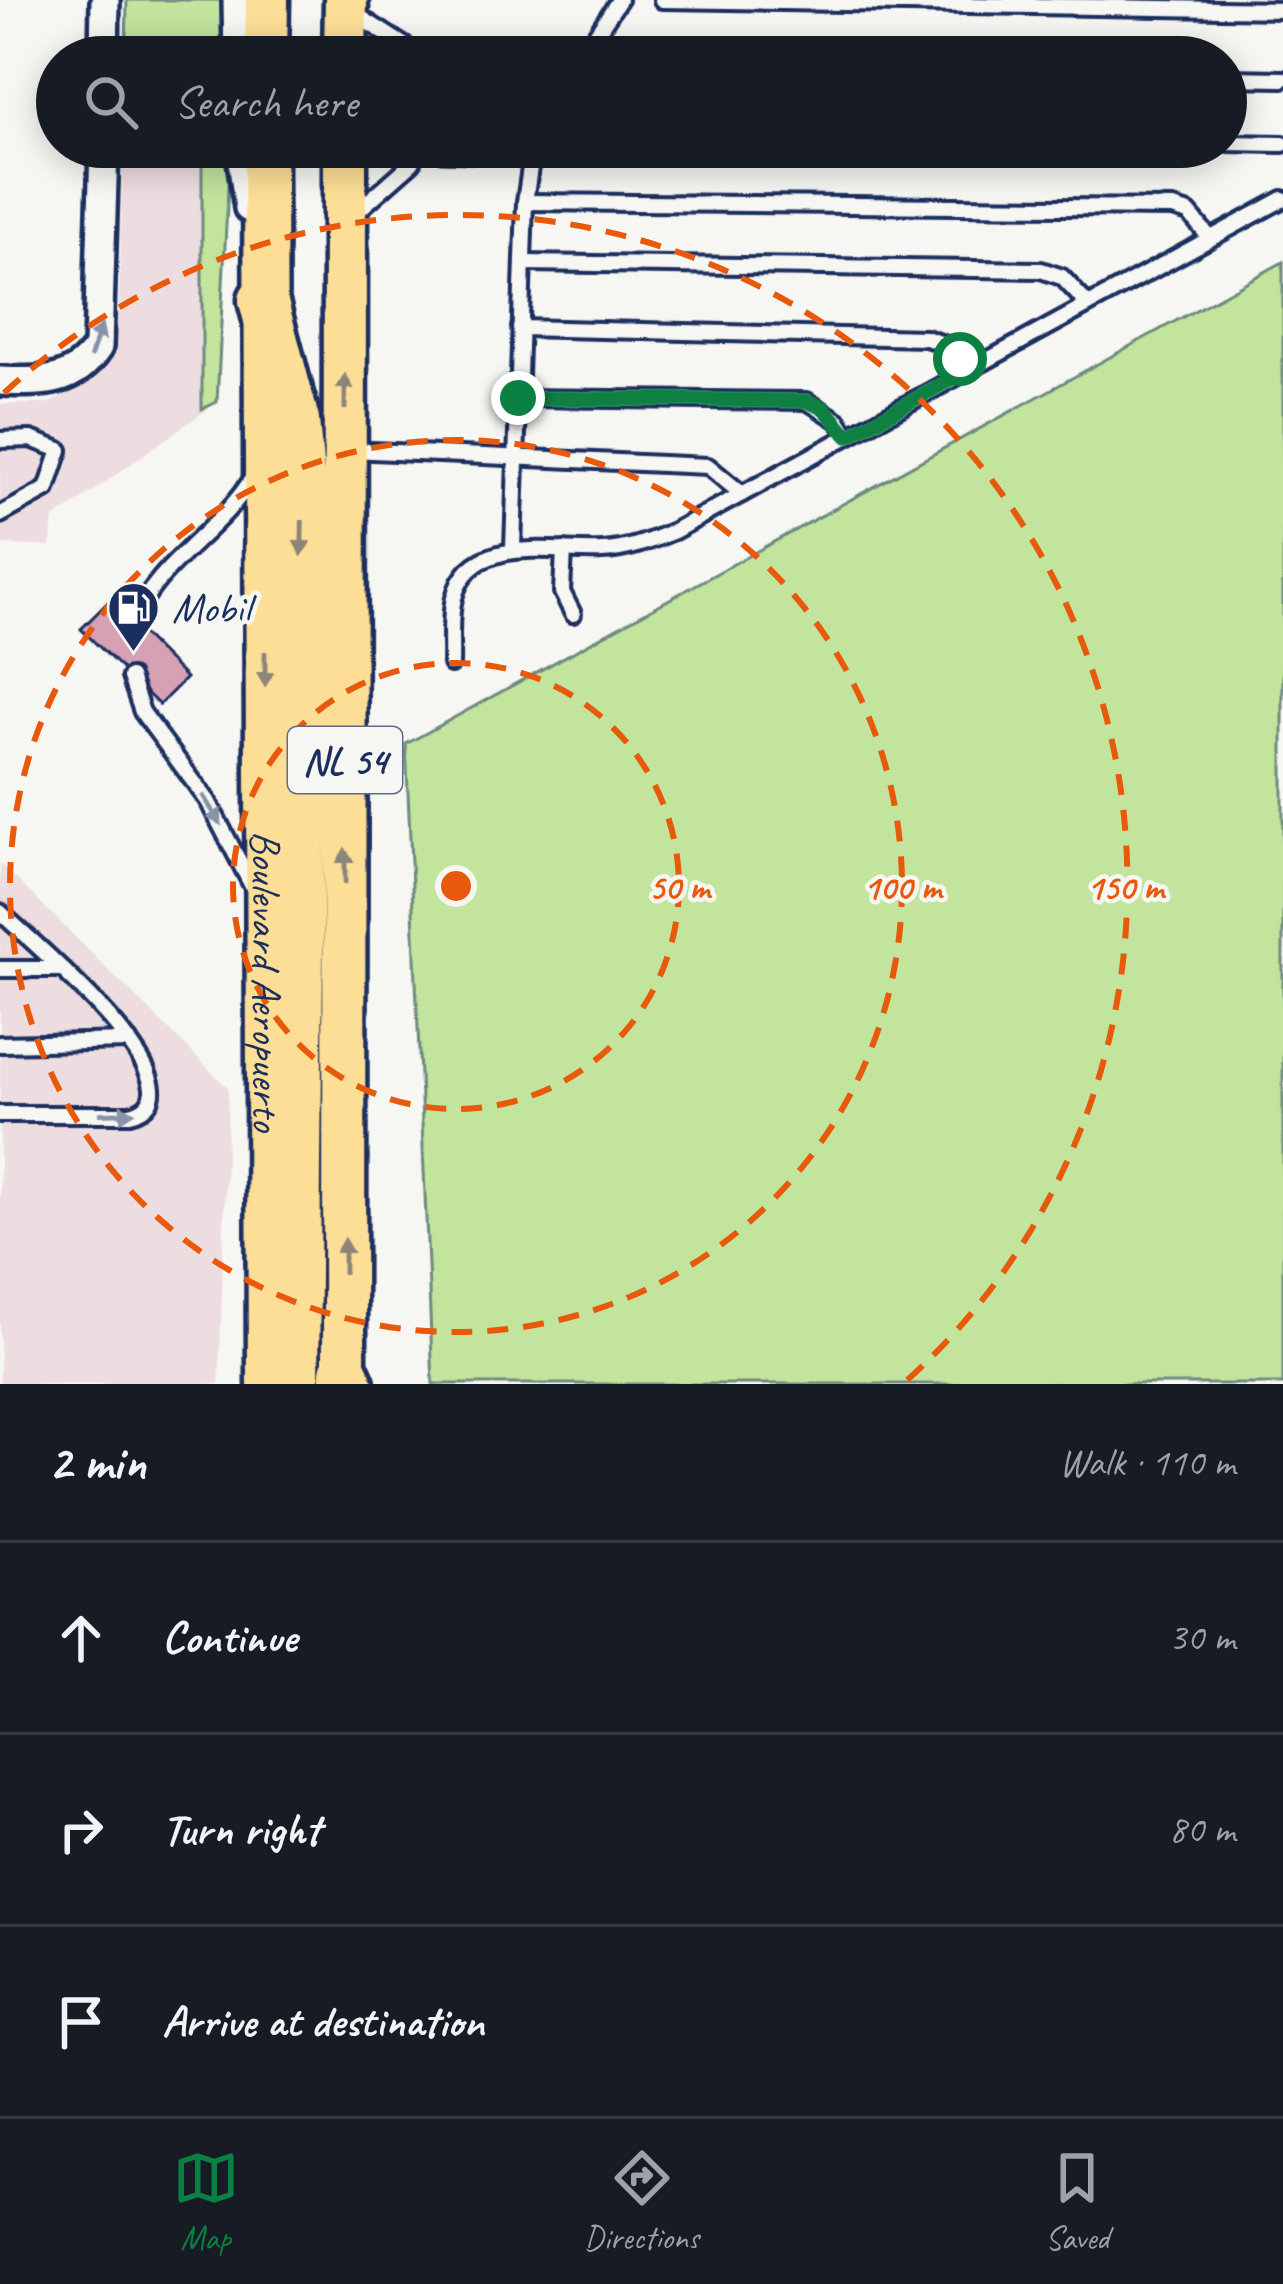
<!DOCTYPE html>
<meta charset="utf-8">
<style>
body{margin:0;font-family:Caveat,sans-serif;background:#20242c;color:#f1f3f6}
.stop{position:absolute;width:36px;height:36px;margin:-27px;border:9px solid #0b8043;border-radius:50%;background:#fff}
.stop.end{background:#0b8043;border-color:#fff;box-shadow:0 3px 12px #0008}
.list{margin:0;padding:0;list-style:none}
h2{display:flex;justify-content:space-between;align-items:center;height:156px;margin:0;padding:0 48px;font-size:51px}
h2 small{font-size:39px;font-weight:400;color:#9ea1a6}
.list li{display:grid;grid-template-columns:78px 1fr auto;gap:36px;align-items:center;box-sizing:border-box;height:192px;padding:0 48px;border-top:3px solid #363941}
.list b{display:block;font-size:45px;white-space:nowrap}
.list em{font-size:39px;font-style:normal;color:#9ea1a6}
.icon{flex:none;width:66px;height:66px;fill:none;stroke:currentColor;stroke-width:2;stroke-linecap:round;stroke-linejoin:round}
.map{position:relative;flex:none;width:1283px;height:1384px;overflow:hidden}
.search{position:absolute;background:#171b24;box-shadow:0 6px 30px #0003;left:36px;right:36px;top:36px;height:132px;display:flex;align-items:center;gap:30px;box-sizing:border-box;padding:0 42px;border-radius:66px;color:#9ea1a6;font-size:45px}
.sheet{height:732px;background:#171b24}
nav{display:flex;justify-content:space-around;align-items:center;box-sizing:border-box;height:168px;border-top:3px solid #363941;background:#171b24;font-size:33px;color:#9ea1a6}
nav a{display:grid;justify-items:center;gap:6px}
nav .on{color:#0b8043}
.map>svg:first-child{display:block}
.built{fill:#eddce0}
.green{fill:#c2e49d;stroke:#6e8a7e;stroke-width:3}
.building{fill:#d7a1b5;stroke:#1b2f5e;stroke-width:3}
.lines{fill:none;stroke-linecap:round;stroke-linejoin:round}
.service-casing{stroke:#1b2f5e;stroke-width:22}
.minor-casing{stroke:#1b2f5e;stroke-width:36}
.trunk-casing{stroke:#1b2f5e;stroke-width:51}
.motorway-casing{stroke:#1b2f5e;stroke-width:57}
.service{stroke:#f6f6f2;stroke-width:14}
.minor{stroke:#f6f6f2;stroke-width:27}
.trunk{stroke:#fdde96;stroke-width:42}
.motorway{stroke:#fdde96;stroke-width:48}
.oneway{fill:#8892a8}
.oneway2{fill:#8c867a}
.route{stroke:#0b8043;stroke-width:15}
.ring{fill:none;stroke:#e8590c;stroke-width:6;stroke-dasharray:21 15}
.labels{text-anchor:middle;stroke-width:9;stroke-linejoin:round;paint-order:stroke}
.shield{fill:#f6f6f2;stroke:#5d6b8a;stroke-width:3}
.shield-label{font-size:39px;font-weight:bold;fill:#1b2f5e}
.poi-label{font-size:42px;fill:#1b2f5e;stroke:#f6f6f2;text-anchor:start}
.street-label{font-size:42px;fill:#1b2f5e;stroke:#f6f6f2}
.centre{fill:#e8590c;stroke:#f6f6f2;stroke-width:6}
.ring-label{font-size:36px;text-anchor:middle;font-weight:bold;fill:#e8590c;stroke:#f6f6f2;stroke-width:9;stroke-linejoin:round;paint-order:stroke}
</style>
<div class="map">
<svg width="1283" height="1384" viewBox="0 0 1283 1384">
<rect width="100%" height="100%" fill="#f6f6f2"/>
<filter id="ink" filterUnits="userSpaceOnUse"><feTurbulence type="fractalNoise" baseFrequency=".00833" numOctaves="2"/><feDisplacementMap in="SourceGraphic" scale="24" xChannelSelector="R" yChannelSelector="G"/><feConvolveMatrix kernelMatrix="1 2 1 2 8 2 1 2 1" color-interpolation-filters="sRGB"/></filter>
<g filter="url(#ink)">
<g class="built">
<polygon points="123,147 223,147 217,402 54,519 50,546 0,545 0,404 47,404 70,393 86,382 111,348 119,306"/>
<polygon points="0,863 228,1088 219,1384 0,1384"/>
</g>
<g class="green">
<polygon points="127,0 228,0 229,57 126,57"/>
<polygon points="202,147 230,147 217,402 202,409"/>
<polygon points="1283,262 1283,1384 433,1384 406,744"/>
</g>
<g class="building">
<polygon points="442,147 476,147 476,163 441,162"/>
<polygon points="109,601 186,678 159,705 81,629"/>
</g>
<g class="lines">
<defs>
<g id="service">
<polyline points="662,0 1283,10"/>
<polyline points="352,12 413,51 413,57"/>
<polyline points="581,57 619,0"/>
<polyline points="1226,78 1283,79"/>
<polyline points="1226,143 1283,144"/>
<polyline points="525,202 1173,208 1189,213 1210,238"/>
<polyline points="353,215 412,163 412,147"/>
<polyline points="523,263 1041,270 1062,277 1088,305"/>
<polyline points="520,328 926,338 946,345 968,370"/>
<polyline points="518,398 807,401 839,421 848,436"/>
<polyline points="0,440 31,439 60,450 47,489 0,515"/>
<polyline points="350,450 708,466 742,494"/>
<polyline points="513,548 525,202 533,147"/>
<polyline points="564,550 562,592 573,614"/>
<path d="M132,624C155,564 219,533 253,477"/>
<path d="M451,664C452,643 449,618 454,598C470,532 556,554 602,551C629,550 650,541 674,531L1283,199"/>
<polyline points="130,677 142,712 208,801 253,888"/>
<path d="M0,912C25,936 216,1094 130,1114H0"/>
<polyline points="0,969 59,969"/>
<polyline points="0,1044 129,1041"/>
</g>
<g id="minor">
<polyline points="237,0 238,57"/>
<polyline points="104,57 105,0"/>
<polyline points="240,147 249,208"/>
<path d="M0,381C42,382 73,385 98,347L104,147"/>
</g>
<g id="trunk">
<polyline points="266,57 267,0"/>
<polyline points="345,57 346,0"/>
<path id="s1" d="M265,147L269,1384"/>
<polyline points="344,1384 345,147"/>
</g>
<g id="motorway">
<polyline points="263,300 295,421 303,507 295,1384"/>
<polyline points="344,1373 349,1384"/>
</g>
</defs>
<use href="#service" class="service-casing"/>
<use href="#minor" class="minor-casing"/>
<use href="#trunk" class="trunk-casing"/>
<use href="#motorway" class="motorway-casing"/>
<use href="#service" class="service"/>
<use href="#minor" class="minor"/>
<use href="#trunk" class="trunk"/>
<use href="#motorway" class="motorway"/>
</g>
<defs><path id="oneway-solid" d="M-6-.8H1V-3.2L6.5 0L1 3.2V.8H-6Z" transform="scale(3)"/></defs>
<g class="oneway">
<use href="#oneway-solid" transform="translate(96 341) rotate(-71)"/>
<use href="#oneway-solid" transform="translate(212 810) rotate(58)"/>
<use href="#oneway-solid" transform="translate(117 1113) rotate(-2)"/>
</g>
<g class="oneway2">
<use href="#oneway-solid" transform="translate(345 392) rotate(-90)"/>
<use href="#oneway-solid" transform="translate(302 538) rotate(91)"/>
<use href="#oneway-solid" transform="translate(265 669) rotate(90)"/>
<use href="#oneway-solid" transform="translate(345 866) rotate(-90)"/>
<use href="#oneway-solid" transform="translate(344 1256) rotate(-90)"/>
</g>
</g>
<g class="lines" filter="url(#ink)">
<polyline class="route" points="518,398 807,401 824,408 848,436 968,370 960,359"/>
</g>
<g class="ring">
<circle cx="456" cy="886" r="223"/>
<circle cx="456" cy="886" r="446"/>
<path d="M4 393A669 669 0 1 1 904 1383"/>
</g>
<defs>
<symbol id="fuel-pin" viewBox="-11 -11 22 30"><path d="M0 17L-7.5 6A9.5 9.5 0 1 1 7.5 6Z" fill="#1b2f5e" stroke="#f6f6f2"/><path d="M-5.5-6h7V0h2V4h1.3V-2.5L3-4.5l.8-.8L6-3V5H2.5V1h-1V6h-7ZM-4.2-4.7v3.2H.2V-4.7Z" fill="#fff"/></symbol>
</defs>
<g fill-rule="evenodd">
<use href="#fuel-pin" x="104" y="578" width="59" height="81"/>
</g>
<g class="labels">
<rect class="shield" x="288" y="727" width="114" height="66" rx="9"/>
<g class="shield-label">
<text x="345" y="774">NL 54</text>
</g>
<g class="poi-label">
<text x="172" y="622">Mobil</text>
</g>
<g class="street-label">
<text dy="15" stroke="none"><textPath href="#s1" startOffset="834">Boulevard Aeropuerto</textPath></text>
</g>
</g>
<circle cx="456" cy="886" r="18" class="centre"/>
<g class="ring-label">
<text x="679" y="899">50 m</text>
<text x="902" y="899">100 m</text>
<text x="1125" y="899">150 m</text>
</g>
</svg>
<div class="stop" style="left:960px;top:359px"></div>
<div class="stop end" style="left:518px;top:398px"></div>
<div class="search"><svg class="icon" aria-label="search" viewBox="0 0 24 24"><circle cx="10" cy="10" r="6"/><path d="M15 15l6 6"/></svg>Search here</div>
</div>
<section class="sheet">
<h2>2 min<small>Walk · 110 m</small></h2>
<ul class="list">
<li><svg class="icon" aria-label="ahead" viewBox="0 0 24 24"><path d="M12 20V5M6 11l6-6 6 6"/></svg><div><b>Continue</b></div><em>30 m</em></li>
<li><svg class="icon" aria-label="right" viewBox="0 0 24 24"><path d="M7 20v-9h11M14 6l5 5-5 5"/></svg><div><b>Turn right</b></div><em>80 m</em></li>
<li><svg class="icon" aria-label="arrive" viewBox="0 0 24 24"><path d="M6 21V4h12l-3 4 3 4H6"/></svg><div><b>Arrive at destination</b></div></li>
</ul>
</section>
<nav>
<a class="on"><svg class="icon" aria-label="map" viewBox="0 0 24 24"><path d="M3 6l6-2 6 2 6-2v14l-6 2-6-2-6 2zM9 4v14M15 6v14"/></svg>Map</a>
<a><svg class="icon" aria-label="directions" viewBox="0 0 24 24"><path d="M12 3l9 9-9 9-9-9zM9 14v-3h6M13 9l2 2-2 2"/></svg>Directions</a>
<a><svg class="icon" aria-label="saved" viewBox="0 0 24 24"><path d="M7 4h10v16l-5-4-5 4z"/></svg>Saved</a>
</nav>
